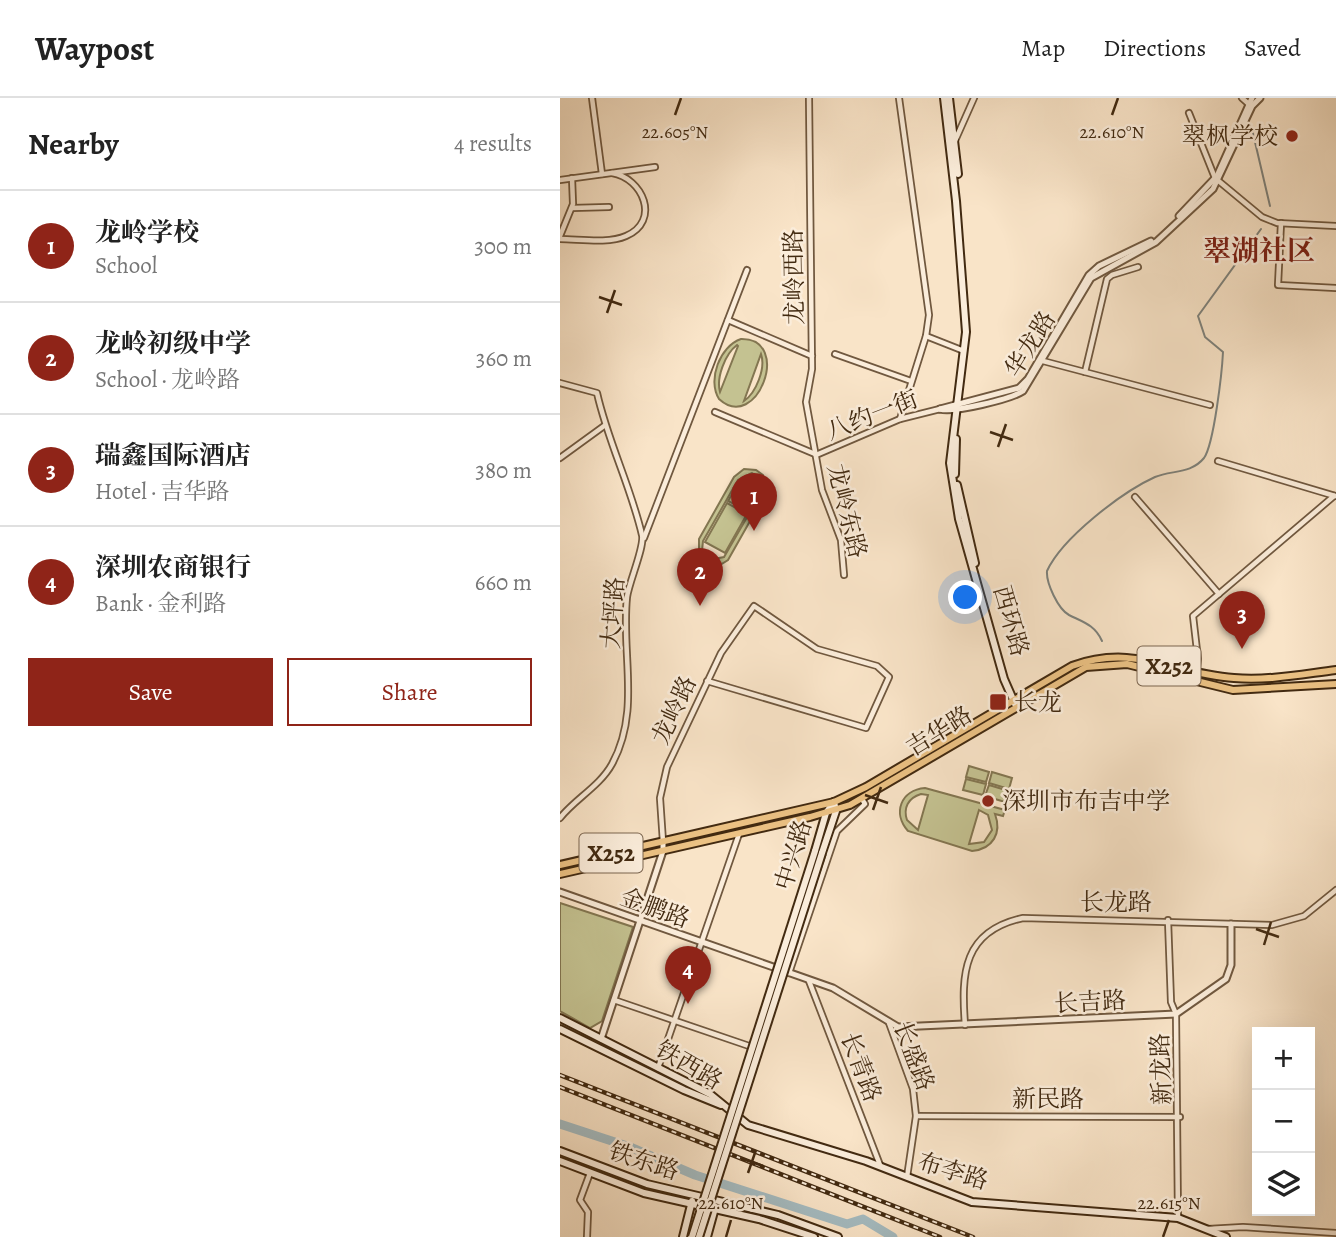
<!DOCTYPE html>
<meta charset="utf-8">
<style>
body{margin:0;font-family:Alegreya,"Noto Serif SC",serif;background:#f2f2f2;color:#222}
.controls{position:absolute;right:21px;bottom:21px;display:grid;overflow:hidden;border-radius:0px;box-shadow:0 7px 28px #0002}
.controls button{width:63px;height:63px;display:grid;place-items:center;padding:0;border:0;border-bottom:2px solid #e0e0e0;background:#fff;color:#222;font:35px sans-serif}
.you{position:absolute;left:406px;top:500px;width:24px;height:24px;margin:-18px;border:5px solid #fff;border-radius:50%;background:#1a73e8;box-shadow:0 0 0 10px #1a73e833}
.badge{display:grid;place-items:center;width:46px;height:46px;border-radius:50%;background:#8f2418;color:#fff;font-size:23px;font-weight:700}
.pin{position:absolute;translate:-50% -58px;filter:drop-shadow(0 2px 4px #0008)}
.pin::after{content:'';position:absolute;top:37px;width:24px;height:21px;background:inherit;clip-path:polygon(0 0,100% 0,50% 100%)}
.list{margin:0;padding:0;list-style:none}
h2{display:flex;justify-content:space-between;align-items:center;height:91px;margin:0;padding:0 28px;font-size:30px}
h2 small{font-size:23px;font-weight:400;color:#767676}
.list li{display:grid;grid-template-columns:46px 1fr auto;gap:21px;align-items:center;box-sizing:border-box;height:112px;padding:0 28px;border-top:2px solid #e0e0e0}
.list b{display:block;font-size:26px;white-space:nowrap}
.list p{margin:0;font-size:23px;white-space:nowrap;color:#767676}
.list em{font-size:23px;font-style:normal;color:#767676}
.actions{display:flex;gap:14px;padding:21px 28px}
.actions a{flex:1;padding:16px 0;border:2px solid #8f2418;border-radius:0px;text-align:center;font-size:24px;color:#8f2418}
.actions .main{background:#8f2418;color:#fff}
.icon{flex:none;width:38px;height:38px;fill:none;stroke:currentColor;stroke-width:2;stroke-linecap:round;stroke-linejoin:round}
.map{position:relative;flex:none;width:776px;height:1139px;overflow:hidden}
header{display:flex;align-items:center;gap:42px;box-sizing:border-box;height:98px;padding:0 35px;background:#fff;border-bottom:2px solid #e0e0e0}
header strong{font-size:33px}
nav{display:flex;gap:38px;margin-inline-start:auto;font-size:24px}
main{display:flex}
aside{flex:1;background:#fff}
.map>svg:first-child{display:block}
.green{fill:#c4c291;stroke:#837651;stroke-width:2;fill-rule:evenodd}
.lines{fill:none;stroke-linecap:round;stroke-linejoin:round}
.stream{stroke:#7d817b;stroke-width:2}
.river{stroke:#a4bbc1;stroke-width:9}
.minor-casing{stroke:#70583f;stroke-width:8}
.tertiary-casing{stroke:#70583f;stroke-width:9}
.secondary-casing{stroke:#422a11;stroke-width:10}
.primary-casing{stroke:#422a11;stroke-width:10}
.minor{stroke:#fbeddb;stroke-width:4.5}
.tertiary{stroke:#fbeddb;stroke-width:5}
.secondary{stroke:#fbeddb;stroke-width:6}
.primary{stroke:#ecc284;stroke-width:6}
.rail-casing{stroke:#422a11;stroke-width:4.5}
.rail{stroke:#fbeddb;stroke-width:2;stroke-dasharray:5;stroke-linecap:butt}
.secondary-bridge-casing{stroke:#422a11;stroke-width:10;stroke-linecap:butt}
.secondary-bridge{stroke:#fbeddb;stroke-width:6}
.ticks{fill:none;stroke:#422a11;stroke-width:2.5}
.poi-dot{fill:#8f2418;stroke:#fbeddb;stroke-width:2.5}
.labels{text-anchor:middle;stroke-width:5;stroke-linejoin:round;paint-order:stroke}
.shield{fill:#fbeddb;stroke:#7a644e;stroke-width:2}
.shield-label{font-size:23px;font-weight:bold;fill:#422a11}
.poi-label{font-size:24px;fill:#422a11;stroke:#fbeddb;text-anchor:start}
.street-label{font-size:24px;fill:#422a11;stroke:#fbeddb}
.quarter-label{font-size:28px;font-weight:bold;fill:#7a1f14;stroke:#fbeddb}
.ticks-label{font-size:18px;text-anchor:middle;fill:#422a11;stroke:#fbeddb;stroke-width:5;stroke-linejoin:round;paint-order:stroke}
</style>
<header>
<strong>Waypost</strong>
<nav><a>Map</a><a>Directions</a><a>Saved</a></nav>
</header>
<main>
<aside>
<h2>Nearby<small>4 results</small></h2>
<ul class="list">
<li><span class="badge">1</span><div><b>龙岭学校</b><p>School</p></div><em>300 m</em></li>
<li><span class="badge">2</span><div><b>龙岭初级中学</b><p>School · 龙岭路</p></div><em>360 m</em></li>
<li><span class="badge">3</span><div><b>瑞鑫国际酒店</b><p>Hotel · 吉华路</p></div><em>380 m</em></li>
<li><span class="badge">4</span><div><b>深圳农商银行</b><p>Bank · 金利路</p></div><em>660 m</em></li>
</ul>
<div class="actions"><a class="main">Save</a><a>Share</a></div>
</aside>
<div class="map">
<svg width="776" height="1139" viewBox="0 0 776 1139">
<rect width="100%" height="100%" fill="#f9e4c8"/>
<filter id="stains"><feTurbulence type="fractalNoise" baseFrequency=".00286" numOctaves="4"/><feColorMatrix values="0 0 0 0 .2 0 0 0 0 .09 0 0 0 0 .02 0 0 0 .5 -.17"/></filter>
<radialGradient id="worn" r=".72"><stop offset=".6" stop-color="#630" stop-opacity="0"/><stop offset="1" stop-color="#630" stop-opacity=".3"/></radialGradient>
<g class="green">
<path d="M181,241C233,240 197,336 159,301C147,282 160,248 181,241ZM177,247L178,248L160,294C156,280 165,256 177,247ZM201,256C206,270 196,295 184,303Z"/>
<path d="M184,371L196,372L203,377L207,393L168,462L160,467L148,466L139,458V441L174,379ZM192,375L202,382L201,395L164,459L149,462L142,453L143,443L178,382Z"/>
<polygon points="179,384 188,390 178,408 168,403"/>
<polygon points="190,391 199,396 189,414 180,409"/>
<polygon points="167,405 187,416 165,455 145,444"/>
<polygon points="409,668 429,674 426,684 406,679"/>
<polygon points="432,674 452,680 449,691 429,685"/>
<polygon points="406,681 426,686 423,697 403,692"/>
<polygon points="429,687 449,693 445,704 425,698"/>
<path d="M365,690L445,712L443,718L435,716C442,735 433,751 412,753L348,733C332,715 341,692 365,690ZM361,696L368,697L358,732L347,722C343,710 348,700 361,696ZM419,712L428,717L432,732L424,744L409,746Z"/>
<polygon points="0,805 73,829 42,923 30,930 0,913"/>
</g>
<g class="lines">
<g class="stream">
<polyline points="691,27 710,108"/>
<path d="M542,543C535,527 523,524 509,517C498,511 486,485 487,473C502,440 562,394 595,379C612,372 631,376 644,360C654,346 662,274 663,254L645,239L638,218L701,131"/>
</g>
<polyline class="river" points="0,1026 70,1049 135,1077 287,1126 303,1121 333,1139"/>
<defs>
<g id="minor">
<polyline points="32,0 42,76"/>
<polyline points="249,0 252,271 246,304 262,392 281,442 284,477"/>
<polyline points="339,0 369,217 366,238 340,321"/>
<polyline points="682,0 691,8"/>
<polyline points="629,15 655,80 702,119 717,125 776,128"/>
<polyline points="394,45 414,0"/>
<polyline points="0,82 95,69"/>
<polyline points="12,110 49,109"/>
<polyline points="721,125 718,187 776,190"/>
<polyline points="0,138 13,106 12,80"/>
<path d="M0,141C19,141 48,146 66,138C101,123 83,80 52,75"/>
<polyline points="168,222 252,258"/>
<polyline points="366,238 404,253"/>
<polyline points="275,256 351,283"/>
<polyline points="483,263 650,307"/>
<polyline points="525,274 547,181 552,177 578,169"/>
<path d="M0,285L37,295C48,344 71,389 82,437C85,448 69,484 67,499C61,556 81,613 52,666C40,688 15,701 0,720"/>
<polyline points="155,314 255,356"/>
<polyline points="256,357 340,321 380,311"/>
<polyline points="0,360 44,328"/>
<polyline points="658,363 775,398"/>
<polyline points="575,399 659,496"/>
<polyline points="84,440 187,172"/>
<polyline points="636,576 638,561 633,518 774,398"/>
<polyline points="103,744 100,700 107,669 161,555 194,508 257,551 317,568 329,579 306,630 147,583"/>
<polyline points="608,822 611,904 616,916 618,1120"/>
<polyline points="229,875 277,733 305,706 302,701"/>
<polyline points="249,883 320,1067"/>
<polyline points="54,902 192,949"/>
<polyline points="329,925 353,991 356,1018 347,1079"/>
<path d="M405,927C401,875 403,833 463,820L712,827L744,818L776,792"/>
<polyline points="98,970 179,736"/>
<polyline points="356,1018 620,1019"/>
<polyline points="648,1131 683,1129 776,1135"/>
<polyline points="27,1139 28,1114 20,1102 30,1075"/>
</g>
<g id="tertiary">
<polyline points="619,118 657,78 692,0"/>
<path d="M380,311C393,315 451,301 463,293L531,180L596,144L653,91L692,8L700,0"/>
<polyline points="380,311 459,290 468,281 529,177 539,168 591,143"/>
<polyline points="0,794 273,890 338,929 616,916 666,881 671,867 671,826"/>
<polyline points="41,941 103,753 103,744"/>
</g>
<g id="secondary">
<polyline points="384,0 396,103 406,234 390,365 399,421 444,581 455,606"/>
<polyline points="389,0 398,76"/>
<polyline points="395,376 396,341"/>
<polyline points="397,387 415,465"/>
<polyline points="255,753 266,715 274,704"/>
<polyline points="262,755 276,713 274,704"/>
<polyline points="0,920 150,996 188,1027 306,1063 412,1104 618,1120 666,1139"/>
<polyline points="0,931 124,992 161,1007"/>
<polyline points="0,1053 87,1086 218,1117 278,1139"/>
<polyline points="0,1063 84,1095 199,1121 254,1139"/>
<polyline points="123,1139 132,1103"/>
<polyline points="147,1139 155,1110"/>
</g>
<g id="primary">
<path d="M0,767L274,704L306,689L512,568C575,545 612,576 674,580C708,583 743,576 776,572"/>
<polyline points="0,776 250,719 290,707 526,569 567,566 673,592 776,586"/>
</g>
</defs>
<use href="#minor" class="minor-casing"/>
<use href="#tertiary" class="tertiary-casing"/>
<use href="#secondary" class="secondary-casing"/>
<use href="#primary" class="primary-casing"/>
<use href="#minor" class="minor"/>
<use href="#tertiary" class="tertiary"/>
<use href="#secondary" class="secondary"/>
<use href="#primary" class="primary"/>
<defs>
<g id="rail">
<polyline points="0,977 413,1139"/>
<polyline points="0,989 380,1139"/>
</g>
</defs>
<use href="#rail" class="rail-casing"/>
<use href="#rail" class="rail"/>
<defs>
<g id="secondary-bridge">
<polyline points="132,1139 255,753"/>
<polyline points="139,1139 262,755"/>
</g>
</defs>
<use href="#secondary-bridge" class="secondary-bridge-casing"/>
<use href="#secondary-bridge" class="secondary-bridge"/>
</g>
<path class="ticks" d="M115,17L121,0M552,17L558,0M39,199L62,207M47,215L55,192M430,334L453,342M438,349L446,326M305,697L328,705M313,712L321,689M696,831L719,839M704,847L711,824M180,1060L203,1068M188,1075L196,1052M166,1139L171,1122M603,1139L609,1122"/>
<g class="poi-dot">
<circle cx="732" cy="38" r="7"/>
<rect x="429" y="595" width="18" height="18" rx="3.5"/>
<circle cx="428" cy="703" r="7"/>
</g>
<g class="labels">
<g class="shield">
<rect x="577.5" y="548.5" width="63" height="39" rx="5"/>
<rect x="19.5" y="735.5" width="63" height="39" rx="5"/>
</g>
<g class="shield-label">
<text x="609" y="576">X252</text>
<text x="51" y="763">X252</text>
</g>
<g class="poi-label">
<text x="718" y="46" text-anchor="end">翠枫学校</text>
<text x="454" y="612">长龙</text>
<text x="442" y="711">深圳市布吉中学</text>
</g>
<g class="street-label">
<text transform="translate(234 179) rotate(-91)" y="8">龙岭西路</text>
<text transform="translate(470 246) rotate(-58)" y="8">华龙路</text>
<text transform="translate(312 317) rotate(-21)" y="8">八约一街</text>
<text transform="translate(287 413) rotate(76)" y="8">龙岭东路</text>
<text transform="translate(53 515) rotate(-86)" y="8">大坪路</text>
<text transform="translate(451 523) rotate(74)" y="8">西环路</text>
<text transform="translate(114 612) rotate(-65)" y="8">龙岭路</text>
<text transform="translate(379 633) rotate(-32)" y="8">吉华路</text>
<text transform="translate(233 757) rotate(-73)" y="8">中兴路</text>
<text x="556" y="812">长龙路</text>
<text transform="translate(95 810) rotate(20)" y="8">金鹏路</text>
<text transform="translate(530 904) rotate(-3)" y="8">长吉路</text>
<text transform="translate(354 958) rotate(69)" y="8">长盛路</text>
<text transform="translate(129 967) rotate(30)" y="8">铁西路</text>
<text transform="translate(301 969) rotate(69)" y="8">长青路</text>
<text transform="translate(601 971) rotate(-92)" y="8">新龙路</text>
<text x="488" y="1009">新民路</text>
<text transform="translate(84 1063) rotate(18)" y="8">铁东路</text>
<text transform="translate(393 1073) rotate(17)" y="8">布李路</text>
</g>
<g class="quarter-label">
<text x="699" y="162">翠湖社区</text>
</g>
</g>
<g class="ticks-label">
<text x="552" y="40">22.610°N</text>
<text x="115" y="40">22.605°N</text>
<text x="171" y="1111">22.610°N</text>
<text x="609" y="1111">22.615°N</text>
</g>
<rect width="100%" height="100%" filter="url(#stains)"/>
<rect width="100%" height="100%" fill="url(#worn)"/>
</svg>
<div class="controls">
<button>+</button>
<button>−</button>
<button><svg class="icon" aria-label="layers" viewBox="0 0 24 24"><path d="M12 4l9 5-9 5-9-5zM3 14l9 5 9-5"/></svg></button>
</div>
<div class="you"></div>
<div class="pin badge" style="left:194px;top:433px">1</div>
<div class="pin badge" style="left:140px;top:508px">2</div>
<div class="pin badge" style="left:682px;top:551px">3</div>
<div class="pin badge" style="left:128px;top:906px">4</div>
</div>
</main>
